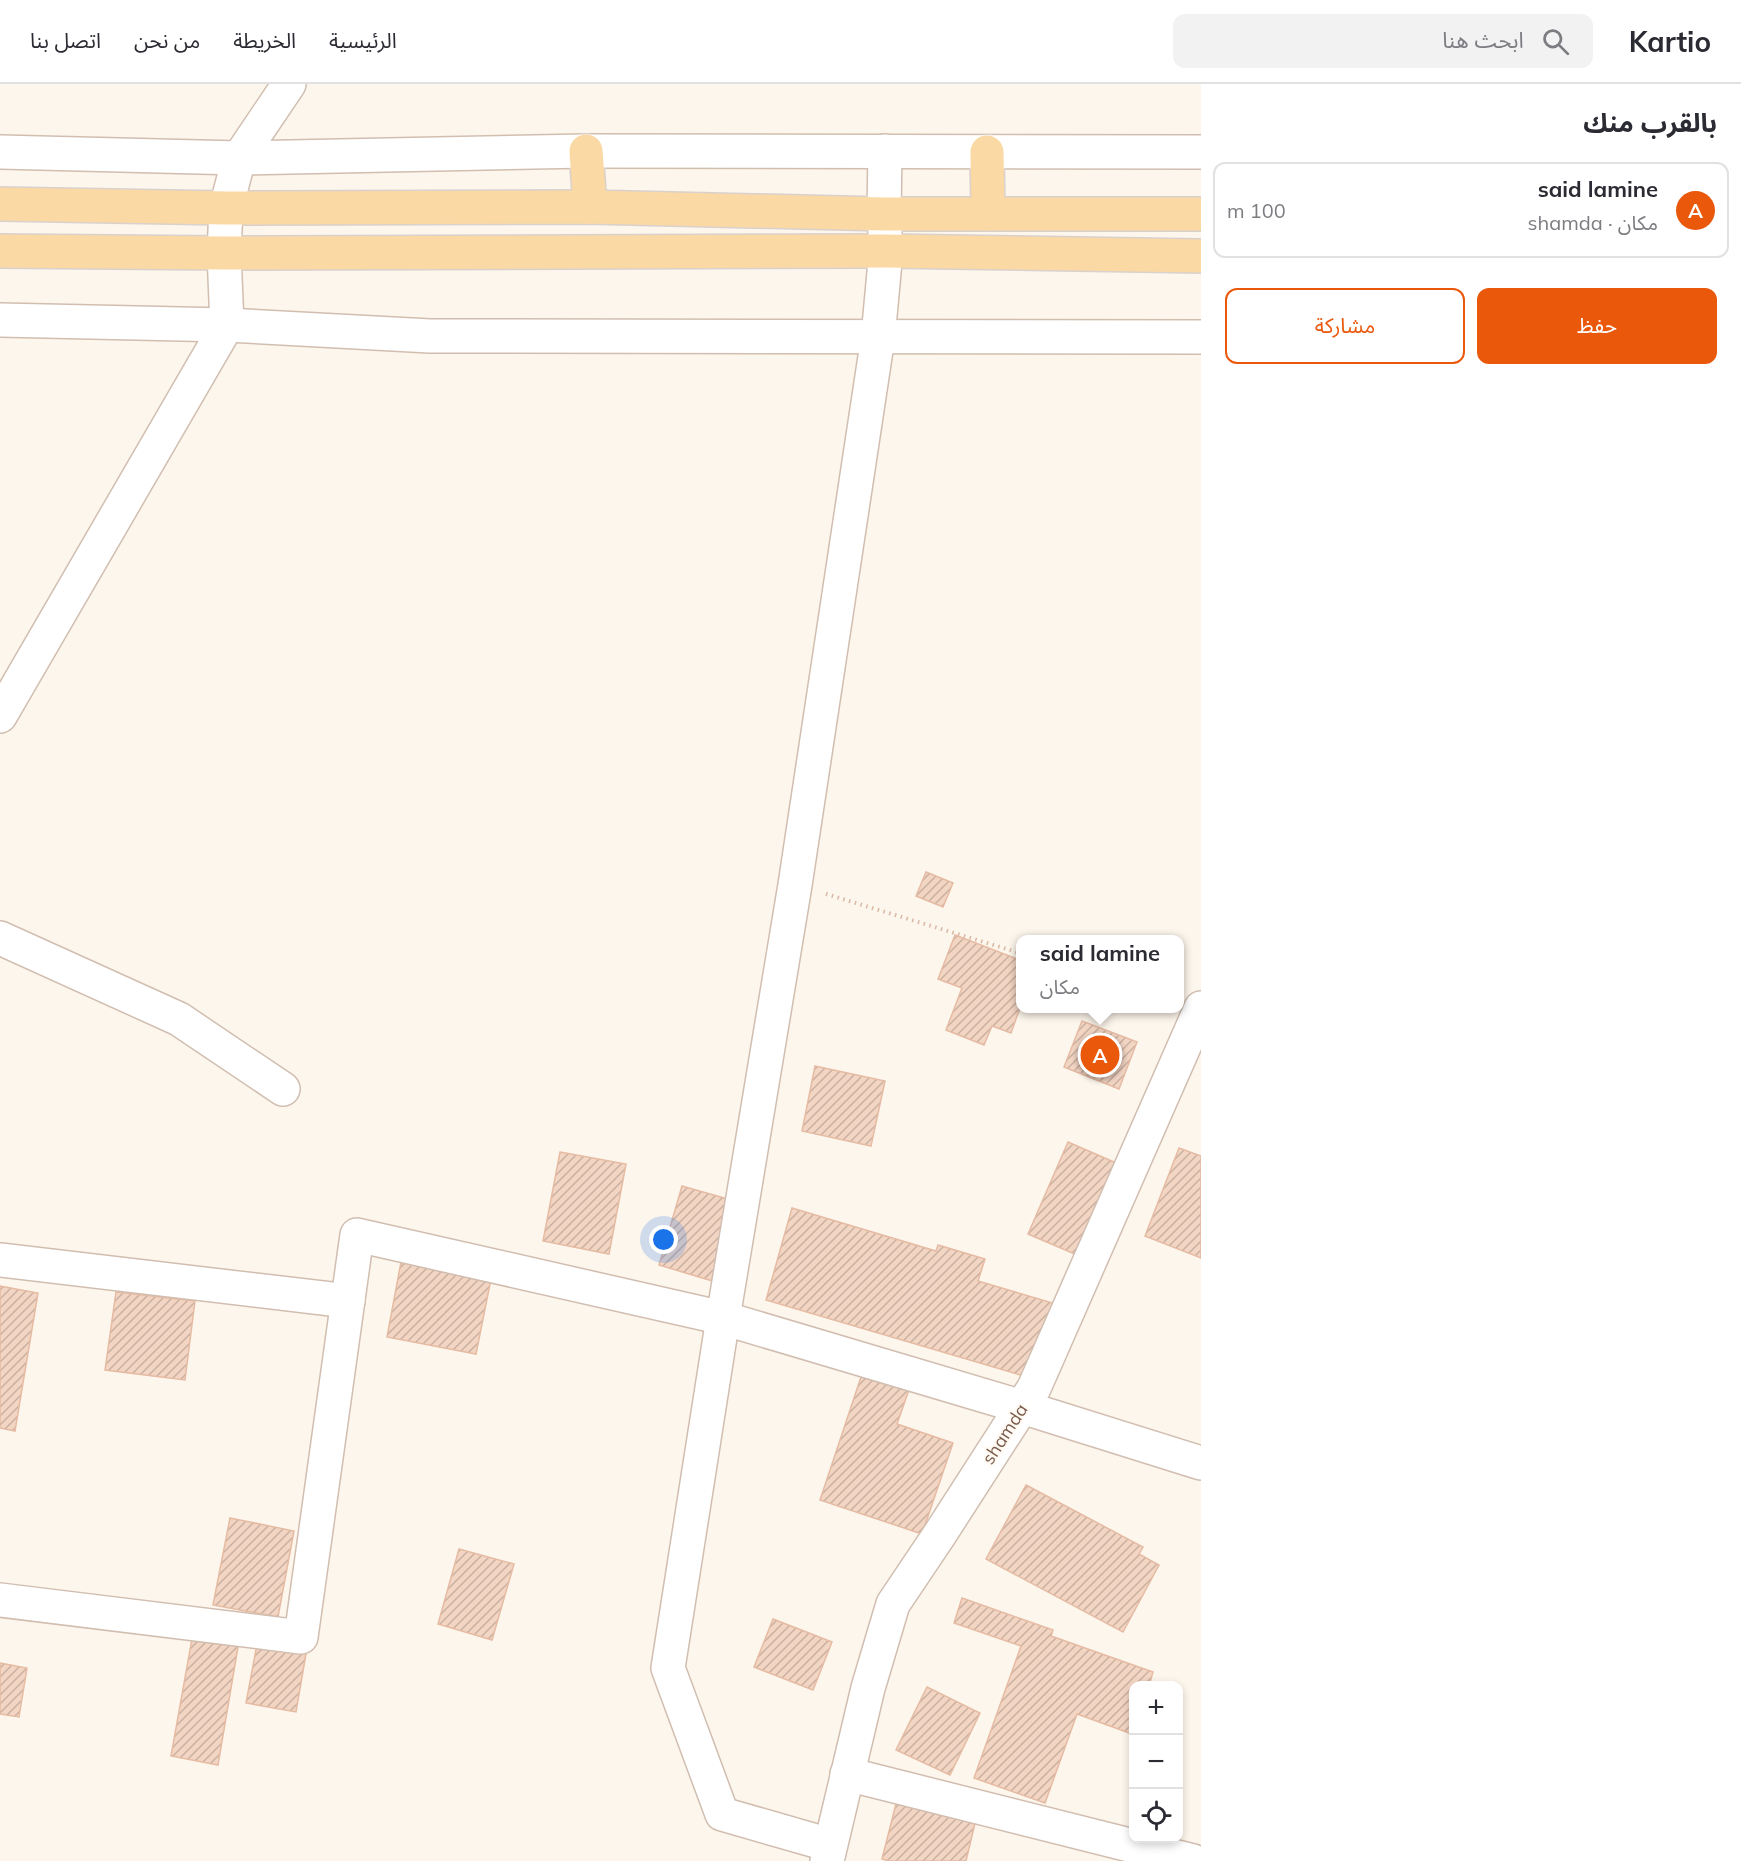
<!DOCTYPE html>
<html lang="ar">
<meta charset="utf-8">
<style>
body{margin:0;font-family:Mulish,"Noto Sans Arabic",sans-serif;background:#f2f2f3;color:#2b2b33;direction:rtl}
.controls{position:absolute;right:18px;bottom:18px;display:grid;overflow:hidden;border-radius:12px;box-shadow:0 3px 9px #0003}
.controls button{width:54px;height:54px;display:grid;place-items:center;padding:0;border:0;border-bottom:2px solid #e1e1e2;background:#fff;color:#2b2b33;font:30px sans-serif}
.you{position:absolute;left:664px;top:1156px;width:21px;height:21px;margin:-15px;border:4px solid #fff;border-radius:50%;background:#1a73e8;box-shadow:0 0 0 9px #1a73e833}
.badge{display:grid;place-items:center;width:39px;height:39px;border-radius:50%;background:#ea580c;color:#fff;font-size:20px;font-weight:700}
.pin{position:absolute;translate:-50% -50%;border:3px solid #fff;box-shadow:0 2px 6px #0006}
.popup{position:absolute;left:1016px;top:851px;width:168px;height:78px;box-sizing:border-box;display:grid;place-content:center;border-radius:12px;background:#fff;filter:drop-shadow(0 2px 4px #0005);font-size:20px;white-space:nowrap;color:#7c7c81}
.popup b{font-size:22px;color:#2b2b33}
.popup::after{content:'';position:absolute;left:50%;top:100%;margin-left:-12px;border:12px solid transparent;border-top-color:#fff}
.list{margin:0;padding:0;list-style:none}
h2{display:flex;justify-content:space-between;align-items:center;height:78px;margin:0;padding:0 24px;font-size:26px}
h2 small{font-size:20px;font-weight:400;color:#7c7c81}
.list li{display:grid;grid-template-columns:39px 1fr auto;gap:18px;align-items:center;box-sizing:border-box;height:96px;margin:0 12px 12px;padding:0 12px;border:2px solid #e1e1e2;border-radius:12px}
.list b{display:block;font-size:22px;white-space:nowrap}
.list p{margin:0;font-size:20px;white-space:nowrap;color:#7c7c81}
.list em{font-size:20px;font-style:normal;color:#7c7c81}
.actions{display:flex;gap:12px;padding:18px 24px}
.actions a{flex:1;padding:14px 0;border:2px solid #ea580c;border-radius:12px;text-align:center;font-size:21px;color:#ea580c}
.actions .main{background:#ea580c;color:#fff}
.icon{flex:none;width:33px;height:33px;fill:none;stroke:currentColor;stroke-width:2;stroke-linecap:round;stroke-linejoin:round}
.map{position:relative;flex:none;width:1201px;height:1777px;overflow:hidden;direction:ltr}
header{display:flex;align-items:center;gap:36px;box-sizing:border-box;height:84px;padding:0 30px;background:#fff;border-bottom:2px solid #e1e1e2}
header strong{font-size:28px}
nav{display:flex;gap:33px;margin-inline-start:auto;font-size:21px}
.search{width:420px;height:54px;background:#f2f2f3;display:flex;align-items:center;gap:15px;box-sizing:border-box;padding:0 21px;border-radius:12px;color:#7c7c81;font-size:22px}
main{display:flex}
aside{flex:1;background:#fff}
.map>svg:first-child{display:block}
.building{fill:url(#building-hatch);stroke:#e6bba3;stroke-width:1.5}
.lines{fill:none;stroke-linecap:round;stroke-linejoin:round}
.street-casing{stroke:#d1beb0;stroke-width:36}
.primary-casing{stroke:#dad1cd;stroke-width:36}
.path{stroke:#d9b8a5;stroke-width:4;stroke-dasharray:1.5 4.5;stroke-linecap:butt}
.street{stroke:#fff;stroke-width:33}
.primary{stroke:#fbd9a5;stroke-width:33}
.labels{text-anchor:middle;stroke-width:4.5;stroke-linejoin:round;paint-order:stroke}
.street-label{font-size:18px;fill:#7a5c4d;stroke:#fffaf3}
</style>
<header>
<strong>Kartio</strong>
<div class="search"><svg class="icon" aria-label="search" viewBox="0 0 24 24"><circle cx="10" cy="10" r="6"/><path d="M15 15l6 6"/></svg>ابحث هنا</div>
<nav><a>الرئيسية</a><a>الخريطة</a><a>من نحن</a><a>اتصل بنا</a></nav>
</header>
<main>
<aside>
<h2>بالقرب منك<small></small></h2>
<ul class="list">
<li><span class="badge">A</span><div><b>said lamine</b><p>مكان · shamda</p></div><em>100 m</em></li>
</ul>
<div class="actions"><a class="main">حفظ</a><a>مشاركة</a></div>
</aside>
<div class="map">
<svg width="1201" height="1777" viewBox="0 0 1201 1777">
<defs>
<pattern id="building-hatch" width="6" height="6" patternUnits="userSpaceOnUse" patternTransform="scale(1.5)"><rect width="6" height="6" fill="#f3d5c3"/><path d="M-1 1l2-2M0 6l6-6M5 7l2-2" fill="none" stroke="#cab0a1"/></pattern>
</defs>
<rect width="100%" height="100%" fill="#fdf6ec"/>
<g class="building">
<polygon points="926,788 953,799 943,823 916,812"/>
<polygon points="955,851 1020,876 1020,924 1011,949 992,942 984,961 946,946 962,904 938,895"/>
<polygon points="1082,937 1137,958 1119,1005 1064,983"/>
<polygon points="815,982 885,997 871,1062 802,1047"/>
<polygon points="1068,1058 1123,1082 1084,1174 1028,1150"/>
<polygon points="1179,1064 1201,1072 1201,1174 1145,1152"/>
<polygon points="560,1068 626,1080 609,1170 543,1157"/>
<polygon points="682,1102 742,1119 719,1199 659,1181"/>
<polygon points="792,1124 936,1167 938,1161 985,1175 978,1197 1066,1223 1044,1298 766,1216"/>
<polygon points="401,1178 491,1195 476,1270 387,1253"/>
<polygon points="0,1202 38,1209 15,1347 0,1344"/>
<polygon points="116,1208 195,1217 185,1296 105,1286"/>
<polygon points="864,1284 911,1300 897,1340 953,1359 922,1450 820,1416"/>
<polygon points="1026,1401 1143,1463 1139,1470 1159,1481 1123,1548 986,1475"/>
<polygon points="230,1434 294,1447 278,1533 213,1521"/>
<polygon points="459,1465 514,1480 492,1556 438,1540"/>
<polygon points="962,1514 1053,1546 1051,1552 1153,1588 1149,1602 1134,1602 1134,1644 1132,1650 1077,1630 1045,1719 974,1694 1021,1562 954,1539"/>
<polygon points="773,1535 832,1558 813,1606 754,1583"/>
<polygon points="193,1549 239,1557 218,1681 171,1672"/>
<polygon points="258,1555 307,1564 296,1628 246,1619"/>
<polygon points="0,1579 27,1584 19,1633 0,1630"/>
<polygon points="927,1603 980,1629 950,1691 896,1666"/>
<polygon points="897,1716 976,1735 966,1777 889,1777 882,1775"/>
</g>
<g class="lines">
<defs>
<g id="street">
<polyline points="0,68 239,74 586,67 1201,68"/>
<polyline points="0,236 227,241 430,252 1201,253"/>
<polyline points="0,632 227,241 224,169 226,124 239,74 289,0"/>
<polyline points="0,854 179,935 283,1005"/>
<polyline points="0,1176 348,1217"/>
<polyline points="0,1516 301,1553 357,1151 723,1234 1022,1323 1201,1379"/>
<polyline points="847,1690 1193,1777"/>
<polyline points="830,1761 722,1730 668,1584 723,1234 795,801 878,253 886,167 884,130 885,67"/>
<polyline points="827,1777 868,1604 893,1520 940,1450 1034,1304 1201,924"/>
</g>
<g id="primary">
<polyline points="586,67 590,123"/>
<polyline points="987,68 988,130"/>
<polyline points="0,120 226,124 590,123 884,130 1201,130"/>
<polyline points="0,167 224,169 886,167 1201,172"/>
</g>
</defs>
<use href="#street" class="street-casing"/>
<use href="#primary" class="primary-casing"/>
<polyline class="path" points="826,810 1020,869"/>
<use href="#street" class="street"/>
<use href="#primary" class="primary"/>
</g>
<g class="labels">
<g class="street-label">
<text transform="translate(1005 1350) rotate(-57)" y="6">shamda</text>
</g>
</g>
</svg>
<div class="controls">
<button>+</button>
<button>−</button>
<button><svg class="icon" aria-label="locate" viewBox="0 0 24 24"><circle cx="12" cy="12" r="6"/><path d="M12 2v4M12 18v4M2 12h4M18 12h4"/></svg></button>
</div>
<div class="you"></div>
<div class="pin badge" style="left:1100px;top:971px">A</div>
<div class="popup"><b>said lamine</b>مكان</div>
</div>
</main>
